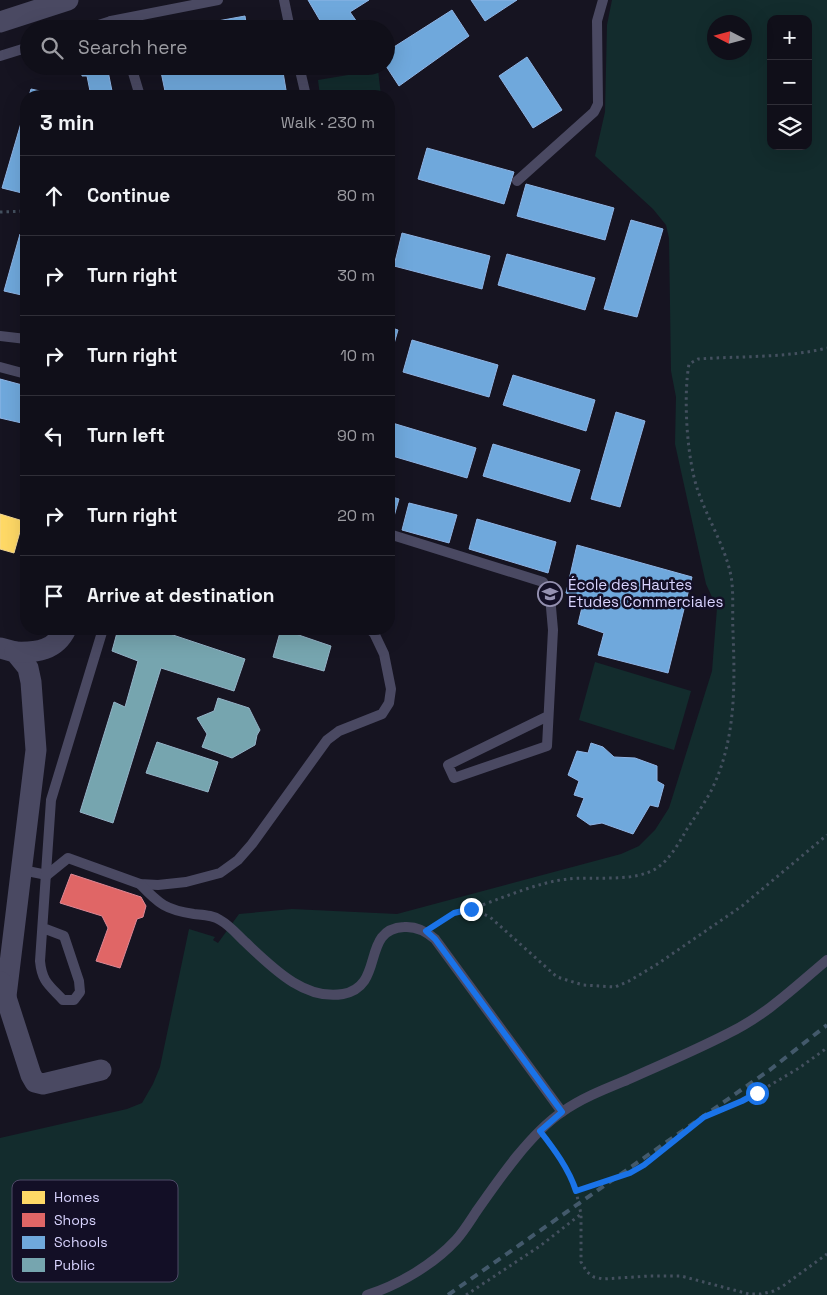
<!DOCTYPE html>
<meta charset="utf-8">
<style>
body{margin:0;font-family:"Space Grotesk",sans-serif;background:#1e1d26;color:#f1f3f6}
.controls{position:absolute;right:15px;top:15px;display:grid;overflow:hidden;border-radius:10px;box-shadow:0 5px 20px #0002}
.controls button{width:45px;height:45px;display:grid;place-items:center;padding:0;border:0;border-bottom:1px solid #302f38;background:#100f19;color:#f1f3f6;font:25px sans-serif}
.compass{position:absolute;left:707px;top:15px;width:45px;height:45px;border-radius:50%;background:#100f19;box-shadow:0 5px 20px #0002;rotate:276deg}
.stop{position:absolute;width:15px;height:15px;margin:-11px;border:4px solid #1a73e8;border-radius:50%;background:#fff}
.stop.end{background:#1a73e8;border-color:#fff;box-shadow:0 1px 5px #0008}
.list{margin:0;padding:0;list-style:none}
h2{display:flex;justify-content:space-between;align-items:center;height:65px;margin:0;padding:0 20px;font-size:21px}
h2 small{font-size:16px;font-weight:400;color:#9c9ca2}
.list li{display:grid;grid-template-columns:32px 1fr auto;gap:15px;align-items:center;box-sizing:border-box;height:80px;padding:0 20px;border-top:1px solid #302f38}
.list b{display:block;font-size:19px;white-space:nowrap}
.list em{font-size:16px;font-style:normal;color:#9c9ca2}
.icon{flex:none;width:28px;height:28px;fill:none;stroke:currentColor;stroke-width:2;stroke-linecap:round;stroke-linejoin:round}
.map{position:relative;flex:none;width:827px;height:1295px;overflow:hidden}
.search{position:absolute;background:#100f19;box-shadow:0 5px 20px #0002;left:20px;top:20px;width:375px;height:55px;display:flex;align-items:center;gap:12px;box-sizing:border-box;padding:0 18px;border-radius:28px;color:#9c9ca2;font-size:19px}
.panel{position:absolute;background:#100f19;box-shadow:0 5px 20px #0002;left:20px;top:90px;width:375px;height:545px;border-radius:20px}
.map>svg:first-child{display:block}
.green{fill:#132c2d;fill-rule:evenodd}
.homes{fill:#ffd966;stroke:#f4d894}
.shops{fill:#e06666;stroke:#de8794}
.schools{fill:#6fa8dc;stroke:#8fb5e6}
.public{fill:#76a5af;stroke:#94b3c7}
.lines{fill:none;stroke-linecap:round;stroke-linejoin:round}
.path{stroke:#44505f;stroke-width:3;stroke-dasharray:2.5 4;stroke-linecap:butt}
.lane{stroke:#4a4962;stroke-width:10}
.street{stroke:#4a4962;stroke-width:21}
.rail{stroke:#43596b;stroke-width:4;stroke-dasharray:8 6;stroke-linecap:butt}
.route{stroke:#1a73e8;stroke-width:6}
.labels{text-anchor:middle;stroke-width:5;stroke-linejoin:round;paint-order:stroke}
.poi-label{font-size:15px;fill:#d9d4ff;stroke:#130f26;text-anchor:start}
.key{fill:#130f26;stroke:#4e4a67;stroke-width:1}
.key-label{font-size:14px;fill:#d9d4ff}
</style>
<div class="map">
<svg width="827" height="1295" viewBox="0 0 827 1295">
<rect width="100%" height="100%" fill="#161421"/>
<g class="green">
<path d="M612,0H827V1295H0V1138L127,1109L142,1103L153,1084L160,1067L189,929L215,937L213,940L218,943L239,914L292,909L397,914L621,854L639,846L655,830L669,808L712,671L717,608L706,584L675,444L676,397L671,371L669,238L666,225L653,209L595,156L605,112L607,25ZM771,19H808V146H771ZM714,22H744V52H714Z"/>
<polygon points="378,70 381,96 320,96 318,80"/>
<polygon points="595,662 691,691 674,750 579,720"/>
</g>
<polygon class="homes" points="0,514 23,521 14,553 0,549"/>
<polygon class="shops" points="71,874 141,897 146,906 143,917 137,919 120,968 96,961 108,928 102,916 60,903"/>
<g class="schools">
<polygon points="308,0 369,0 350,12 357,22 345,29 325,29"/>
<polygon points="471,0 517,0 485,21"/>
<polygon points="452,10 469,36 399,86 386,66 386,52"/>
<polygon points="245,16 247,29 179,28"/>
<polygon points="527,57 562,110 533,128 499,76"/>
<polygon points="81,66 112,66 113,70 108,71 113,96 121,96 91,96 87,76 82,76"/>
<polygon points="165,66 282,66 287,96 166,96 160,67"/>
<polygon points="31,89 63,96 29,96"/>
<polygon points="26,106 26,194 2,188"/>
<polygon points="427,148 514,172 504,204 418,179"/>
<polygon points="526,184 614,208 605,240 517,216"/>
<polygon points="631,220 663,229 637,317 604,309"/>
<polygon points="402,233 490,256 482,289 394,266"/>
<polygon points="20,234 26,235 26,296 4,291"/>
<polygon points="507,254 595,278 585,310 498,285"/>
<polygon points="389,327 398,330 389,361"/>
<polygon points="412,340 498,365 489,397 403,372"/>
<polygon points="513,375 595,400 586,431 503,405"/>
<polygon points="0,379 26,386 26,424 0,418"/>
<polygon points="616,412 645,421 620,507 591,499"/>
<polygon points="389,422 476,448 467,478 389,455"/>
<polygon points="493,444 580,470 570,502 483,476"/>
<polygon points="389,496 399,499 391,527 389,526"/>
<polygon points="409,503 457,515 449,543 402,530"/>
<polygon points="477,519 556,542 548,573 469,549"/>
<polygon points="577,545 692,577 668,673 598,655 604,633 578,624 584,599 566,593"/>
<polygon points="591,743 603,747 614,757 635,758 657,766 657,781 664,785 658,807 650,805 633,834 602,823 590,825 577,816 584,798 574,795 579,781 568,775 577,751 588,753"/>
</g>
<g class="public">
<polygon points="118,629 155,629 245,659 234,691 161,668 113,823 80,812 114,702 125,707 138,661 112,651"/>
<polygon points="281,629 331,646 324,671 273,657"/>
<polygon points="218,698 249,708 260,730 257,735 255,745 232,758 202,747 207,734 197,718 214,711"/>
<polygon points="157,742 218,762 208,792 146,773"/>
</g>
<g class="lines">
<g class="path">
<polyline points="0,212 26,211"/>
<path d="M471,909C500,899 538,882 568,879C594,876 634,883 657,868C670,859 679,843 687,829C695,817 704,804 711,791C736,741 735,686 733,632C732,614 734,593 731,576C725,546 708,520 698,491C687,460 683,397 689,364L698,359C740,356 787,358 827,348"/>
<path d="M437,924C456,909 468,906 490,917L557,977L583,985L615,987L629,981L656,965L742,906L827,835"/>
<polyline points="547,1140 574,1182 581,1214 581,1262 587,1272 594,1277 603,1279 650,1276 681,1276 749,1294 761,1294 774,1291 783,1286 827,1254"/>
<polyline points="576,1191 629,1173 644,1165 704,1117 757,1093 799,1068 827,1048"/>
<polyline points="466,1295 540,1246 581,1214"/>
</g>
<g class="lane">
<polyline points="284,0 290,29"/>
<polyline points="111,21 218,0"/>
<polyline points="86,29 111,21 115,29"/>
<polyline points="0,56 29,47"/>
<polyline points="131,66 140,96"/>
<polyline points="299,66 306,96"/>
<polyline points="517,181 594,112 598,104 597,21 603,0"/>
<polyline points="0,336 26,339"/>
<polyline points="0,367 26,374"/>
<polyline points="389,534 543,582 550,596 553,630 547,746 454,778 448,765 548,716"/>
<polyline points="22,870 47,875 68,858 140,884 158,885 186,882 220,873 238,860 252,844 327,740 339,731 382,714 389,703 391,689 384,654 374,633 369,629"/>
<path d="M140,884C159,904 166,910 194,914C203,915 213,915 220,920C229,925 236,933 243,940C270,965 303,1001 343,994C386,986 360,929 404,927C417,926 426,931 435,939L562,1112"/>
<path d="M43,928L64,936L79,981L80,992L74,1000H63C49,985 42,982 40,961L51,800L103,629"/>
<path d="M367,1295C399,1285 434,1264 456,1240C464,1231 470,1221 476,1212C499,1179 530,1134 562,1112C582,1098 605,1089 627,1080C660,1065 694,1051 727,1034C765,1016 795,987 827,960"/>
</g>
<g class="street">
<polyline points="0,22 68,0"/>
<polyline points="0,648 15,652 28,668 31,682 36,750 6,996"/>
<path d="M15,652C37,653 56,650 66,629"/>
<polyline points="1,982 31,1075 35,1082 43,1084 101,1070"/>
</g>
<polyline class="rail" points="448,1295 771,1069 827,1025"/>
</g>
<g class="lines">
<path class="route" d="M471,909L454,913L426,931L435,939L562,1112L540,1131C554,1149 569,1169 576,1191L630,1173L644,1165L704,1117L742,1101L757,1093"/>
</g>
<defs>
<symbol id="university-ring" viewBox="-11 -11 22 22"><circle r="9.5" fill="#130f26" stroke="#9591b1" stroke-width="1.5"/><path d="M0-5L7-2L0 1L-7-2ZM-4 1L0 2.5L4 1V4Q0 6-4 4Z" fill="#9591b1"/></symbol>
</defs>
<g fill-rule="evenodd">
<use href="#university-ring" x="536" y="580" width="28" height="28"/>
</g>
<g class="labels">
<g class="poi-label">
<text x="568" y="590">École des Hautes<tspan x="568" dy="17">Etudes Commerciales</tspan></text>
</g>
</g>
<rect x="12" y="1180" width="166" height="102" rx="8" class="key"/>
<rect x="22" y="1191" width="23" height="13" fill="#ffd966"/>
<rect x="22" y="1213" width="23" height="14" fill="#e06666"/>
<rect x="22" y="1236" width="23" height="13" fill="#6fa8dc"/>
<rect x="22" y="1258" width="23" height="14" fill="#76a5af"/>
<g class="key-label">
<text x="54" y="1202">Homes</text>
<text x="54" y="1225">Shops</text>
<text x="54" y="1247">Schools</text>
<text x="54" y="1270">Public</text>
</g>
</svg>
<div class="controls">
<button>+</button>
<button>−</button>
<button><svg class="icon" aria-label="layers" viewBox="0 0 24 24"><path d="M12 4l9 5-9 5-9-5zM3 14l9 5 9-5"/></svg></button>
</div>
<svg class="compass" viewBox="-18 -18 36 36"><path d="M0-13l5 13h-10z" fill="#e53935"/><path d="M0 13l5-13h-10z" fill="#9c9ca2"/></svg>
<div class="stop" style="left:757px;top:1093px"></div>
<div class="stop end" style="left:471px;top:909px"></div>
<div class="search"><svg class="icon" aria-label="search" viewBox="0 0 24 24"><circle cx="10" cy="10" r="6"/><path d="M15 15l6 6"/></svg>Search here</div>
<section class="panel">
<h2>3 min<small>Walk · 230 m</small></h2>
<ul class="list">
<li><svg class="icon" aria-label="ahead" viewBox="0 0 24 24"><path d="M12 20V5M6 11l6-6 6 6"/></svg><div><b>Continue</b></div><em>80 m</em></li>
<li><svg class="icon" aria-label="right" viewBox="0 0 24 24"><path d="M7 20v-9h11M14 6l5 5-5 5"/></svg><div><b>Turn right</b></div><em>30 m</em></li>
<li><svg class="icon" aria-label="right" viewBox="0 0 24 24"><path d="M7 20v-9h11M14 6l5 5-5 5"/></svg><div><b>Turn right</b></div><em>10 m</em></li>
<li><svg class="icon" aria-label="left" viewBox="0 0 24 24"><path d="M17 20v-9H6M10 6l-5 5 5 5"/></svg><div><b>Turn left</b></div><em>90 m</em></li>
<li><svg class="icon" aria-label="right" viewBox="0 0 24 24"><path d="M7 20v-9h11M14 6l5 5-5 5"/></svg><div><b>Turn right</b></div><em>20 m</em></li>
<li><svg class="icon" aria-label="arrive" viewBox="0 0 24 24"><path d="M6 21V4h12l-3 4 3 4H6"/></svg><div><b>Arrive at destination</b></div></li>
</ul>
</section>
</div>
